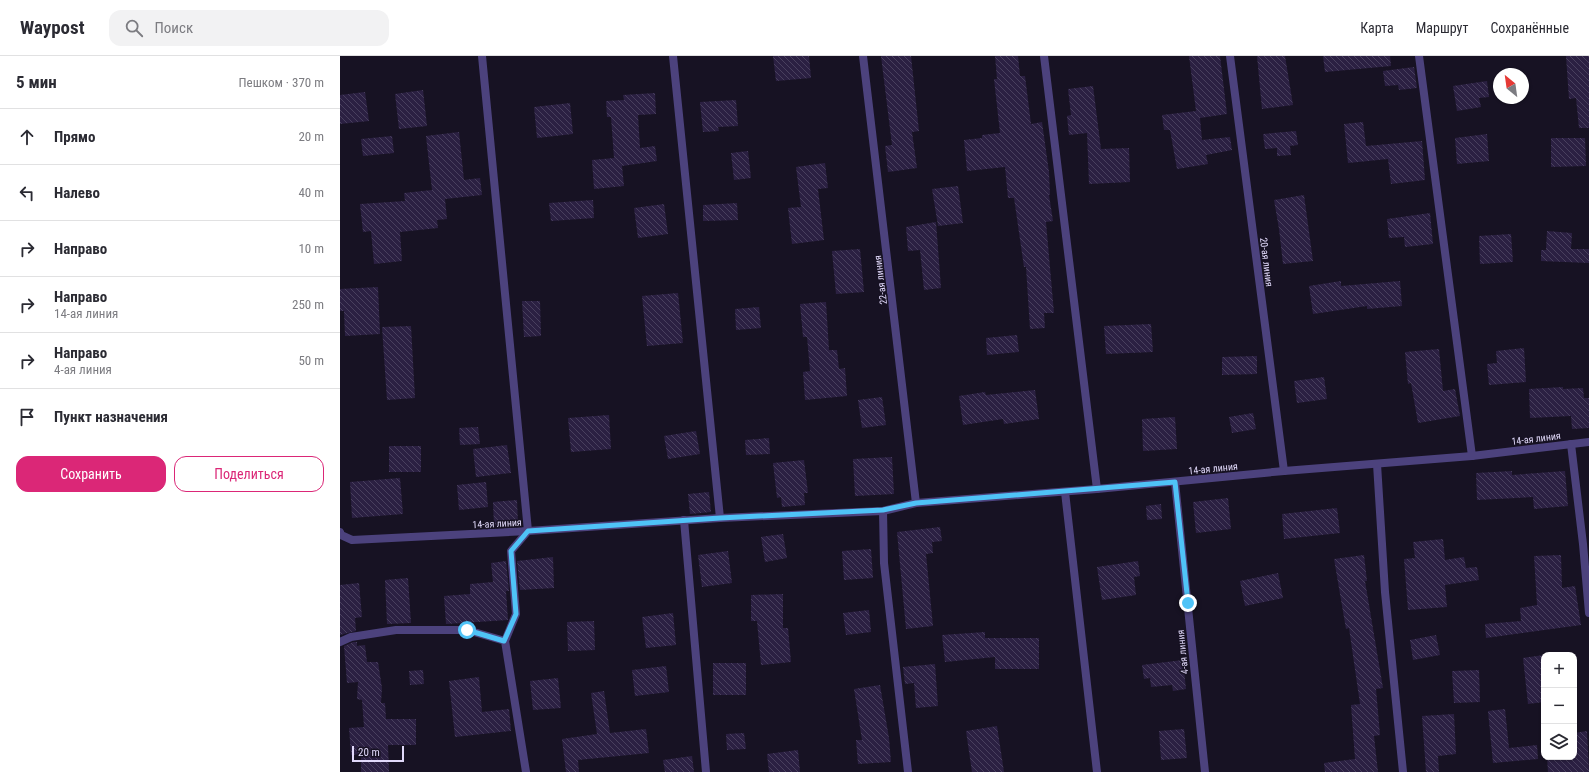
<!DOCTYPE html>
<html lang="ru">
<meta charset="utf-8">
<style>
body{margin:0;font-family:"Roboto Condensed",sans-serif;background:#f2f2f3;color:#2b2b33}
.controls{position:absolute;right:12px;bottom:12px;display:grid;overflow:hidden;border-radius:8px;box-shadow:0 1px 3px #0004}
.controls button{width:36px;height:36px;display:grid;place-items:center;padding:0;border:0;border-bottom:1px solid #e1e1e2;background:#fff;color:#2b2b33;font:20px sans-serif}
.compass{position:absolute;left:1153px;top:12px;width:36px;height:36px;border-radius:50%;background:#fff;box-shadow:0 1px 3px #0004;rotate:331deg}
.scale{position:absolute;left:12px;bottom:10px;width:52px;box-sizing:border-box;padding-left:4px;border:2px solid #e1d9fa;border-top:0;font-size:11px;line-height:14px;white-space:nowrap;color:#e1d9fa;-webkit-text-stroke:3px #171223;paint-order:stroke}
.stop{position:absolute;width:12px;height:12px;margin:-9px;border:3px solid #4fc3f7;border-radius:50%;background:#fff}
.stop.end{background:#4fc3f7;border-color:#fff;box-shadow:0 1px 4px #0008}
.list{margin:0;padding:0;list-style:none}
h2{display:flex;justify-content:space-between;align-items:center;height:52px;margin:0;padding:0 16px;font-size:17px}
h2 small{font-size:13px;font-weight:400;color:#7c7c81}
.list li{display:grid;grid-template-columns:26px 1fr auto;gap:12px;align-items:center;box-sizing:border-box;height:56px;padding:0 16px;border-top:1px solid #e1e1e2}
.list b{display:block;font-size:15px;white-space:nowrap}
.list p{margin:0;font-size:13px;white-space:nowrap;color:#7c7c81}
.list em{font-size:13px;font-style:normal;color:#7c7c81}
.actions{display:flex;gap:8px;padding:12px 16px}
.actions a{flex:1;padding:9px 0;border:1px solid #db2777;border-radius:12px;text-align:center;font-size:14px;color:#db2777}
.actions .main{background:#db2777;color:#fff}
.icon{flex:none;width:22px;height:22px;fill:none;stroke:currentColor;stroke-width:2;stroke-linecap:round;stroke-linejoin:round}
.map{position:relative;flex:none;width:1249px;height:716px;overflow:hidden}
header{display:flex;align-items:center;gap:24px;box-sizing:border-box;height:56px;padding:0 20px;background:#fff;border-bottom:1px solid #e1e1e2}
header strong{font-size:19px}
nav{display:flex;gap:22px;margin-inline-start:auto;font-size:14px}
.search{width:280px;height:36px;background:#f2f2f3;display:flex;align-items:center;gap:10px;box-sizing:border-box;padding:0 14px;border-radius:12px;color:#7c7c81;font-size:15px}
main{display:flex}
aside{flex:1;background:#fff}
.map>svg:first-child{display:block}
.building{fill:url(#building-back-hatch)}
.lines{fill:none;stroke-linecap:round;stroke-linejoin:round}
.minor{stroke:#4c427d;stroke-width:8}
.route{stroke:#4fc3f7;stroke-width:5}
.labels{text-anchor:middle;stroke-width:3;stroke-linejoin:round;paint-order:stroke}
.street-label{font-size:10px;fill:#e1d9fa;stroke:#171223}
</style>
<header>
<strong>Waypost</strong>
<div class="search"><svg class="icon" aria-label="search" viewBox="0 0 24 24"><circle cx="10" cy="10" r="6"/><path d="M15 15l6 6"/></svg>Поиск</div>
<nav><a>Карта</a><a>Маршрут</a><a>Сохранённые</a></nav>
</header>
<main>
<aside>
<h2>5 мин<small>Пешком · 370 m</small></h2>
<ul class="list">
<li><svg class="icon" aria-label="ahead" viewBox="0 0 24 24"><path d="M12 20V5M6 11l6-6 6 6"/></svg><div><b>Прямо</b></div><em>20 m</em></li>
<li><svg class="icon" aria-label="left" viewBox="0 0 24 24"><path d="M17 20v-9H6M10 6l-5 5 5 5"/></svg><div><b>Налево</b></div><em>40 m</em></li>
<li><svg class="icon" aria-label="right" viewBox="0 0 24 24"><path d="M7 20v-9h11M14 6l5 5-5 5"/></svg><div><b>Направо</b></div><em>10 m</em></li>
<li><svg class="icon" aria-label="right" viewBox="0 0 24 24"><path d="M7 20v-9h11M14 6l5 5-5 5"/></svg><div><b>Направо</b><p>14-ая линия</p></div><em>250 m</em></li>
<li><svg class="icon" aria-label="right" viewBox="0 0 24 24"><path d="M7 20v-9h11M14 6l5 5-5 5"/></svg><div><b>Направо</b><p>4-ая линия</p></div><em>50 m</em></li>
<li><svg class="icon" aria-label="arrive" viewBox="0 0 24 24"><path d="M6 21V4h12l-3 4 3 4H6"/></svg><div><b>Пункт назначения</b></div></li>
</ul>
<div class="actions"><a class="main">Сохранить</a><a>Поделиться</a></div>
</aside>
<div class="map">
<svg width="1249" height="716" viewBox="0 0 1249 716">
<defs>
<pattern id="building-back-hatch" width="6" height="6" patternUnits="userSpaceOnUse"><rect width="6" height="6" fill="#2b2042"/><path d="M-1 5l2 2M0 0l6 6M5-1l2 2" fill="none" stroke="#49405e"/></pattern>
</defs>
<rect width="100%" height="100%" fill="#171223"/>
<g class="building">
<polygon points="433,0 469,0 471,22 436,25"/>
<polygon points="541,0 571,0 579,75 572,76 577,112 548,116 545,90 552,89"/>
<polygon points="655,0 678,0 680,20 685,20 691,68 702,66 709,116 710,139 709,139 713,165 706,166 714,257 704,257 705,272 690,273 686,211 684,211 674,142 668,142 665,111 627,115 624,84 642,82 642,79 660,77 654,23 657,23"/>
<polygon points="849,0 880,0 887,58 860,62 862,84 890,81 892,94 866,99 868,108 837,113 830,74 824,74 822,59 856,55"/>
<polygon points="917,0 945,0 953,49 922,53"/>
<polygon points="983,0 1050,0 1051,10 985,16"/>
<polygon points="1226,0 1249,0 1249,72 1239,72 1236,42 1229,43"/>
<polygon points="1074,11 1077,32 1059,34 1058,29 1045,30 1043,15"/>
<polygon points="1147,25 1149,41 1139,42 1141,51 1117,55 1113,30"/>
<polygon points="753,30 761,93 789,92 790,126 749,128 747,77 729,79 727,60 731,59 728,33"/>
<polygon points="83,34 87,70 59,73 55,38"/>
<polygon points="25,36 29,65 0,68 0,39"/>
<polygon points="315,37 316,58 298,59 300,92 315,90 317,105 282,110 284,130 254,133 252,104 274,102 271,61 267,61 266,45 284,44 283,39"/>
<polygon points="396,44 398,70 378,71 379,75 363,76 360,46"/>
<polygon points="230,47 233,78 197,82 194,51"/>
<polygon points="1023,66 1026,90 1082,85 1085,124 1051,128 1048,103 1008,107 1004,68"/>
<polygon points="956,75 958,89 950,90 951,99 937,100 937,92 925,93 923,78"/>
<polygon points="119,76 124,124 140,122 142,139 105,143 107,163 97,164 98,172 60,176 62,205 34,208 31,175 23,176 20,148 65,145 64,137 92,134 86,80"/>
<polygon points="1147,78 1149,105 1117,108 1115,82"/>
<polygon points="52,80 54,97 23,100 21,83"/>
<polygon points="1211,82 1245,82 1246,110 1211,111"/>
<polygon points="408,95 411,122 394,124 391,97"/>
<polygon points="485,107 488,132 478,133 484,184 452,188 448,152 461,151 456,111"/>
<polygon points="618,130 623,167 598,170 592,133"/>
<polygon points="964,139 973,205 943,208 939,173 934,144"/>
<polygon points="253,144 254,162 211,165 209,147"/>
<polygon points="397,147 398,164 363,165 363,149"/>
<polygon points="324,148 328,178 298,182 294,152"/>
<polygon points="1090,157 1093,188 1065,191 1064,181 1049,182 1047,163"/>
<polygon points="596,166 601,232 584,234 580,194 568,195 566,171"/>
<polygon points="1207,175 1232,177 1231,193 1249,193 1249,207 1201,205 1201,194 1206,194"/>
<polygon points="1171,178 1173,206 1140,208 1139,180"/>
<polygon points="520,193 524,236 496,238 492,195"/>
<polygon points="1001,225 1001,230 1060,225 1062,250 1027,253 1027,250 973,258 969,230"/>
<polygon points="38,231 40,278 5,280 4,255 0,255 0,233"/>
<polygon points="338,237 343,287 307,290 302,240"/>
<polygon points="182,245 200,245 201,280 184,281"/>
<polygon points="486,246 489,294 497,294 499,313 505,312 507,340 465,344 463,316 470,315 467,281 463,281 460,248"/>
<polygon points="419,251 421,272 396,274 395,253"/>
<polygon points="811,268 813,296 766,298 764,270"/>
<polygon points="71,270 75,342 47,344 42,271"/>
<polygon points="677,279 679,296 647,299 646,282"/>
<polygon points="1184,292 1186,326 1149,329 1147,308 1157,307 1156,295"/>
<polygon points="1099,293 1103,335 1115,333 1120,360 1078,367 1071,327 1068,328 1065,296"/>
<polygon points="917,300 917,318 882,319 882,301"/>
<polygon points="984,321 987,343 957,347 954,325"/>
<polygon points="1223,331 1223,333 1243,332 1244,342 1249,342 1249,372 1232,373 1231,360 1190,362 1189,333"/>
<polygon points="695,334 699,363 664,368 663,363 623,369 619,340 645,336 646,339"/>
<polygon points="542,341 546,369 522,372 518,344"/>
<polygon points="913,357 916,373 892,377 889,361"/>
<polygon points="269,359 271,393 231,396 228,362"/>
<polygon points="835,361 837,393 803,395 802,363"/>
<polygon points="138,371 140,388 120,389 119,372"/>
<polygon points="356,375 360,398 328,403 324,380"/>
<polygon points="429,382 430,398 406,399 405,384"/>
<polygon points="167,389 171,417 136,421 133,393"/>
<rect x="49" y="390" width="32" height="26"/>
<polygon points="552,401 554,438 515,440 513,403"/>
<polygon points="464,404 468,437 464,437 465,449 442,451 441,441 437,442 433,407"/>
<polygon points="1172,415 1172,419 1225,415 1228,450 1194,453 1193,441 1137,444 1136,417"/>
<polygon points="60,422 63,458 12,462 10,426"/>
<polygon points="146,426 148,451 119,454 117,429"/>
<polygon points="369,436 371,456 350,458 348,438"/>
<polygon points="888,442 891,473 856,477 853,446"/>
<polygon points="177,444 178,468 154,470 153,446"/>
<polygon points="821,448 822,463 807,464 806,450"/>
<polygon points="997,452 1000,477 944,483 942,458"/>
<polygon points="600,471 602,485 592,486 593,497 586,498 593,570 566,573 557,476"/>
<polygon points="443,478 447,502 425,506 421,481"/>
<polygon points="1103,483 1105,504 1124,501 1126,512 1137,511 1139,524 1105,529 1107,551 1068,554 1064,503 1075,502 1073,486"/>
<polygon points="531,493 533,522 504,524 502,495"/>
<polygon points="388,495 392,527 362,531 358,499"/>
<polygon points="1024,499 1027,525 1025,525 1043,632 1036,633 1040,679 1034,680 1038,716 985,716 984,707 1015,703 1011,649 1020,648 1009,572 1006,573 994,503"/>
<polygon points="1221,499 1222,532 1235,530 1241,569 1146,582 1145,568 1181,565 1180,552 1197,549 1194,500"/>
<polygon points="213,501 214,532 180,534 177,505"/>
<polygon points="166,505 169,535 166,535 168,564 106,568 104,540 130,538 130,528 153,526 151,507"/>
<polygon points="798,505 800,520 794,521 796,539 762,544 757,511"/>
<polygon points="938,517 943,542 905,550 900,525"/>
<polygon points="68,522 71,567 47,568 45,524"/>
<polygon points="19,527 22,561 15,562 16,575 0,579 0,529"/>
<polygon points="443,538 443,572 448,572 451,606 421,609 417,565 411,565 411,539"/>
<polygon points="529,554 531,576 506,579 503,557"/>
<polygon points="333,557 336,589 306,592 302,561"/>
<polygon points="254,565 255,594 228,595 227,566"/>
<polygon points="645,576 645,582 699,582 699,613 655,613 655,601 605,606 602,579"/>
<polygon points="1096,579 1100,599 1073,604 1070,584"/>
<polygon points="13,586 17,586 17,590 25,589 27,606 38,606 42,632 41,647 45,647 46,663 76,663 76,689 48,689 49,716 21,716 21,698 11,699 9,672 24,671 22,644 17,643 18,626 7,627 4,590"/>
<polygon points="1204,599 1204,646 1188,648 1183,602"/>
<polygon points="843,604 846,633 833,635 832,629 811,631 810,622 804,623 802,609"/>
<rect x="373" y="607" width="33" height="32"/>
<polygon points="595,608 598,650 576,652 574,627 565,628 563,611"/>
<polygon points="326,610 329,636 295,640 292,614"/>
<polygon points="83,614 84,628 70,629 69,615"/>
<polygon points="1139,614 1140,646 1114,647 1112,615"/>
<polygon points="139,621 142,656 169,653 171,675 115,681 109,625"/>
<polygon points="218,622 221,652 193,654 190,625"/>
<polygon points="540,629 549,682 551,706 518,708 516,684 522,684 514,633"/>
<polygon points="264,635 270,677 306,673 309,697 238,704 239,716 226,716 222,683 257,678 251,637"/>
<polygon points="1165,653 1169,692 1197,689 1198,703 1153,707 1148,655"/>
<polygon points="1114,658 1116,698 1098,700 1099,716 1086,716 1082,660"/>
<polygon points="657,670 664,716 632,716 626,675"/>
<polygon points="844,673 847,702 821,704 819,675"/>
<polygon points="1247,675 1249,716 1208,716 1207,701 1234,701 1234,677"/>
<polygon points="404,677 406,693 387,694 386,678"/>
<polygon points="458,694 460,716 429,716 427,698"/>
<polygon points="352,700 354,716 325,716 323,704"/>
</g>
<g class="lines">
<g class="minor">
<polyline points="142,0 188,475 171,495 176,558 165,585 186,716"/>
<polyline points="333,0 380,462"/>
<polyline points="523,0 576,447"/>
<polyline points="704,0 757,433"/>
<polyline points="890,0 944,415"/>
<polyline points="1079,0 1132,400"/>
<polyline points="1231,388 1243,488 1249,557"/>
<polyline points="1037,408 1045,536 1063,716"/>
<polyline points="835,426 865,716"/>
<polyline points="725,436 757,716"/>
<polyline points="543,455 544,507 568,716"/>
<polyline points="344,464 366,716"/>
<polyline points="0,476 1,479 12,484 188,475 380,462 543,455 576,447 757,433 944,415 1132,400 1249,386"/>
<polyline points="0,586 11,581 56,574 127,574 165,585"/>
</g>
</g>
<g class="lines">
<polyline class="route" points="127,574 164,585 176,558 171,495 188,475 380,462 543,454 576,447 835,426 848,547"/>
</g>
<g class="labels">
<g class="street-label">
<text transform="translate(927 206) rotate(83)" y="4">20-ая линия</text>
<text transform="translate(540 224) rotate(-97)" y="4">22-ая линия</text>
<text transform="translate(1196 382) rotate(-7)" y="4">14-ая линия</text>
<text transform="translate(873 412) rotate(-6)" y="4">14-ая линия</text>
<text transform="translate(157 467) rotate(-3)" y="4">14-ая линия</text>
<text transform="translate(842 596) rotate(-96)" y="4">4-ая линия</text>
</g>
</g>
</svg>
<div class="controls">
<button>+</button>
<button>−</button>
<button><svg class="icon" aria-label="layers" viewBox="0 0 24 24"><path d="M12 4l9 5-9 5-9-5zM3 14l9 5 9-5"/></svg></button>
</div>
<svg class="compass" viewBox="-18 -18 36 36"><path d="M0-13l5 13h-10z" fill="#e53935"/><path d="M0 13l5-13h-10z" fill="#7c7c81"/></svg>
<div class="scale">20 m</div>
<div class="stop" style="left:127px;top:574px"></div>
<div class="stop end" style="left:848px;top:547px"></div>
</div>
</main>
